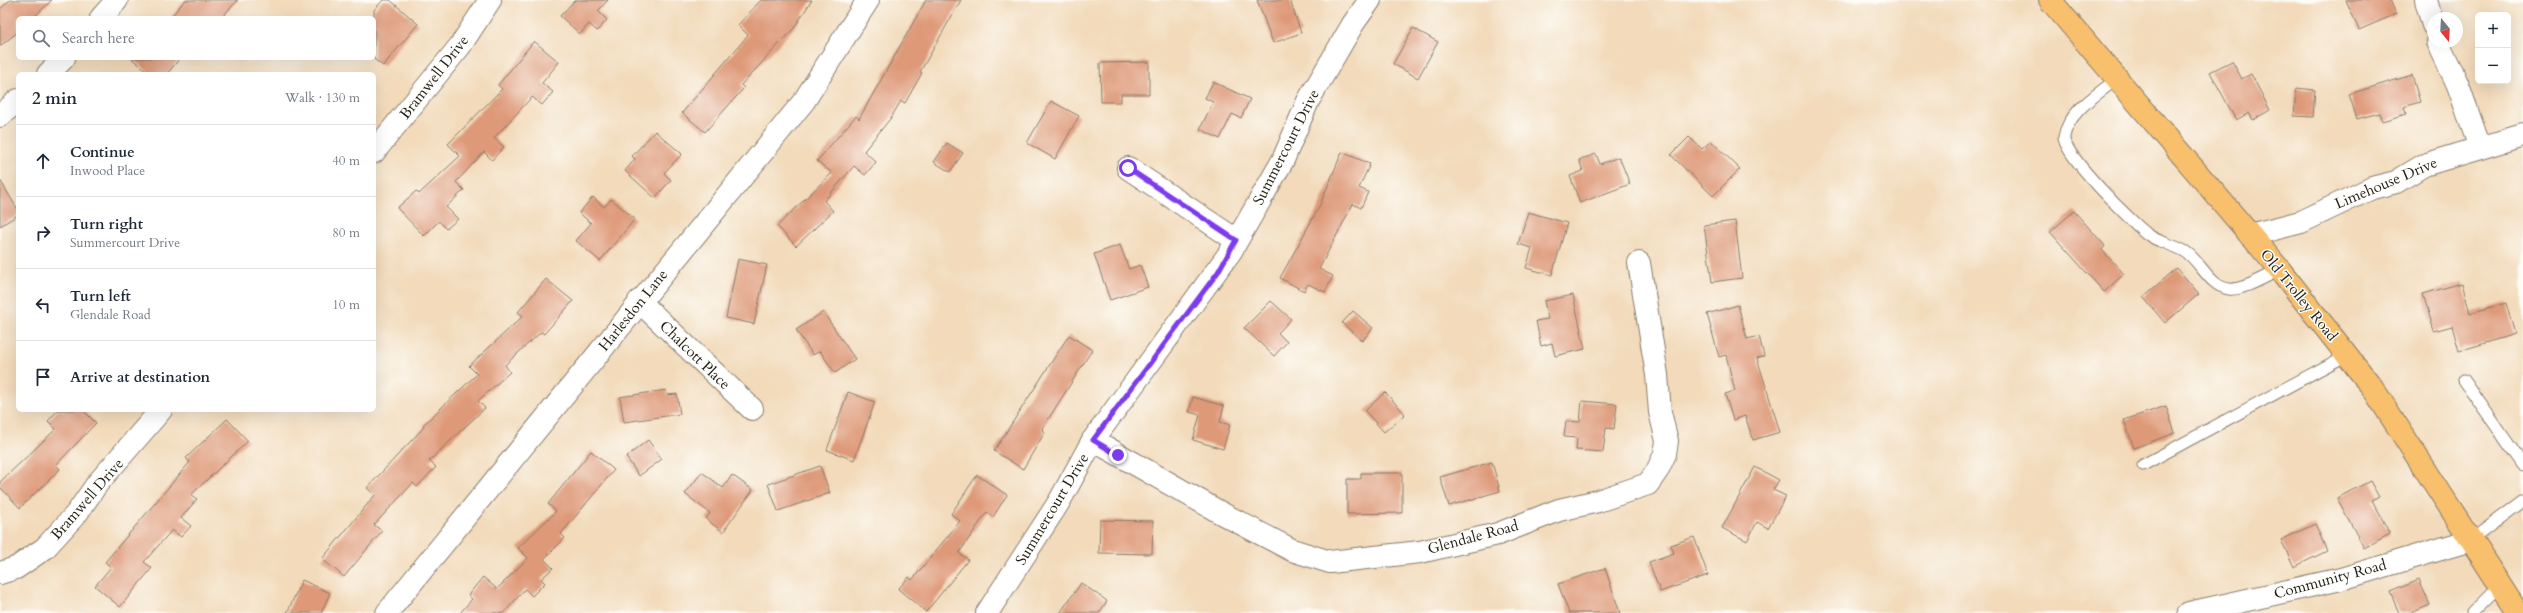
<!DOCTYPE html>
<meta charset="utf-8">
<style>
body{margin:0;font-family:Cardo,serif;background:#f2f2f3;color:#1f2937}
.controls{position:absolute;right:12px;top:12px;display:grid;overflow:hidden;border-radius:6px;box-shadow:0 4px 16px #0002}
.controls button{width:36px;height:36px;display:grid;place-items:center;padding:0;border:0;border-bottom:1px solid #e0e1e3;background:#fff;color:#1f2937;font:20px sans-serif}
.compass{position:absolute;left:2427px;top:12px;width:36px;height:36px;border-radius:50%;background:#fff;box-shadow:0 4px 16px #0002;rotate:162deg}
.stop{position:absolute;width:12px;height:12px;margin:-9px;border:3px solid #7c3aed;border-radius:50%;background:#fff}
.stop.end{background:#7c3aed;border-color:#fff;box-shadow:0 1px 4px #0008}
.list{margin:0;padding:0;list-style:none}
h2{display:flex;justify-content:space-between;align-items:center;height:52px;margin:0;padding:0 16px;font-size:17px}
h2 small{font-size:13px;font-weight:400;color:#747a83}
.list li{display:grid;grid-template-columns:26px 1fr auto;gap:12px;align-items:center;box-sizing:border-box;height:72px;padding:0 16px;border-top:1px solid #e0e1e3}
.list b{display:block;font-size:15px;white-space:nowrap}
.list p{margin:0;font-size:13px;white-space:nowrap;color:#747a83}
.list em{font-size:13px;font-style:normal;color:#747a83}
.icon{flex:none;width:22px;height:22px;fill:none;stroke:currentColor;stroke-width:2;stroke-linecap:round;stroke-linejoin:round}
.map{position:relative;flex:none;width:2523px;height:613px;overflow:hidden}
.search{position:absolute;background:#fff;box-shadow:0 4px 16px #0002;left:16px;top:16px;width:360px;height:44px;display:flex;align-items:center;gap:10px;box-sizing:border-box;padding:0 14px;border-radius:6px;color:#747a83;font-size:15px}
.panel{position:absolute;background:#fff;box-shadow:0 4px 16px #0002;left:16px;top:72px;width:360px;height:340px;border-radius:6px}
.map>svg:first-child{display:block}
.building{fill:#de9978}
.lines{fill:none;stroke-linecap:round;stroke-linejoin:round}
.service-casing{stroke:#877b6b;stroke-width:13}
.minor-casing{stroke:#877b6b;stroke-width:24}
.primary-casing{stroke:#877b6b;stroke-width:24}
.service{stroke:#fff;stroke-width:11}
.minor{stroke:#fff;stroke-width:22}
.primary{stroke:#f8bf6c;stroke-width:22}
.route{stroke:#7c3aed;stroke-width:5}
.labels{text-anchor:middle;stroke-width:3;stroke-linejoin:round;paint-order:stroke}
.street-label{font-size:15px;fill:#1c1c1c;stroke:#fdfcf7}
</style>
<div class="map">
<svg width="2523" height="613" viewBox="0 0 2523 613">
<rect width="100%" height="100%" fill="#fdfcf7"/>
<filter id="ink" filterUnits="userSpaceOnUse"><feTurbulence type="fractalNoise" baseFrequency=".025" numOctaves="2"/><feDisplacementMap in="SourceGraphic" scale="8" xChannelSelector="R" yChannelSelector="G"/><feConvolveMatrix kernelMatrix="1 2 1 2 8 2 1 2 1" color-interpolation-filters="sRGB"/></filter>
<filter id="wash" filterUnits="userSpaceOnUse"><feTurbulence type="fractalNoise" baseFrequency=".012" numOctaves="4" result="noise"/><feDisplacementMap in="SourceGraphic" scale="16" xChannelSelector="R" yChannelSelector="G"/><feGaussianBlur stdDeviation="0.9" result="paint"/><feColorMatrix in="noise" values="0 0 0 0 0 0 0 0 0 0 0 0 0 0 0 0 0 1.4 0 .05"/><feComposite in="paint" operator="in"/></filter>
<g filter="url(#wash)">
<rect width="100%" height="100%" fill="#f2daba"/>
<g id="blocks">
<g class="building">
<polygon points="10,0 52,0 33,18 18,18 18,32 0,46 0,9"/>
<polygon points="185,0 238,0 221,18 170,18"/>
<polygon points="383,0 390,0 418,24 383,66 374,59 374,10"/>
<polygon points="575,0 608,0 598,11 607,20 597,31 589,24 580,34 560,16"/>
<polygon points="761,0 812,0 794,28 741,85 744,88 705,132 682,113 748,35 738,25"/>
<polygon points="926,0 961,0 920,72 922,73 905,103 901,101 890,119 864,151 876,162 865,175 854,166 824,201 833,211 796,246 777,226 832,173 817,161 856,116 859,119"/>
<polygon points="1257,0 1290,0 1301,33 1273,43"/>
<polygon points="2346,0 2390,0 2396,14 2359,30"/>
<polygon points="1413,28 1438,42 1418,78 1393,64"/>
<polygon points="534,41 559,62 542,83 553,92 542,105 532,97 494,138 504,147 492,160 484,152 456,182 464,190 446,207 458,219 446,229 439,221 424,236 397,208 416,191 419,194 460,156 448,144 502,89 498,85"/>
<polygon points="131,58 180,58 167,74 151,74"/>
<polygon points="2232,61 2242,79 2251,74 2270,110 2253,120 2249,113 2236,120 2210,72"/>
<polygon points="1149,62 1149,94 1121,94 1121,102 1101,102 1100,63"/>
<polygon points="2412,75 2420,102 2404,107 2406,114 2382,121 2379,113 2357,119 2349,94"/>
<polygon points="1213,82 1250,99 1241,118 1232,114 1220,139 1200,129 1213,102 1205,98"/>
<polygon points="2296,88 2315,90 2313,117 2294,116"/>
<polygon points="1051,101 1079,116 1055,159 1027,143"/>
<polygon points="655,131 682,154 664,173 671,180 655,198 625,171 635,159 632,156"/>
<polygon points="1689,137 1702,149 1711,141 1740,169 1713,196 1671,155"/>
<polygon points="947,143 963,153 950,172 934,162"/>
<polygon points="1342,152 1370,164 1359,188 1368,192 1361,208 1353,204 1319,269 1333,276 1325,292 1308,284 1304,291 1280,278 1319,207"/>
<polygon points="1596,154 1600,164 1619,157 1630,184 1580,203 1570,176 1583,171 1579,160"/>
<polygon points="0,180 18,210 18,215 0,226"/>
<polygon points="593,197 604,207 611,199 635,219 600,261 576,241 591,223 579,213"/>
<polygon points="2074,211 2105,246 2102,250 2124,274 2104,292 2050,232"/>
<polygon points="1528,212 1567,223 1552,275 1526,268 1532,248 1518,244"/>
<polygon points="1735,221 1742,278 1712,282 1704,225"/>
<polygon points="1120,245 1129,269 1140,265 1148,287 1110,300 1094,254"/>
<polygon points="738,259 767,265 754,324 726,318"/>
<polygon points="2177,268 2199,294 2165,323 2143,297"/>
<polygon points="546,279 573,301 544,334 541,332 505,365 510,372 478,401 485,408 429,461 436,467 417,487 413,483 374,525 382,531 344,577 322,559 375,495 367,488 424,427 423,425 477,374 469,366 523,316 518,312"/>
<polygon points="2462,283 2470,313 2506,303 2515,334 2459,351 2452,326 2434,331 2423,294"/>
<polygon points="1573,295 1585,349 1555,356 1552,343 1541,346 1536,321 1548,319 1544,301"/>
<polygon points="1271,301 1291,319 1278,333 1287,342 1274,356 1244,328"/>
<polygon points="1738,305 1747,339 1759,336 1764,356 1757,358 1780,432 1753,440 1745,416 1733,420 1725,394 1735,391 1726,355 1719,357 1707,314"/>
<polygon points="1353,311 1373,328 1362,341 1342,323"/>
<polygon points="823,312 855,359 835,373 820,351 813,355 796,330"/>
<polygon points="1069,335 1092,350 1042,429 1045,432 1023,469 994,451"/>
<polygon points="666,390 667,395 677,394 680,414 624,422 620,397"/>
<polygon points="848,392 875,402 854,460 827,450"/>
<polygon points="1385,392 1405,414 1384,432 1365,411"/>
<polygon points="1193,397 1224,406 1220,422 1230,425 1223,449 1193,440 1200,415 1189,412"/>
<polygon points="1582,401 1617,404 1614,429 1606,428 1603,452 1576,450 1577,438 1564,437 1566,421 1580,422"/>
<polygon points="2166,406 2175,433 2134,448 2124,420"/>
<polygon points="58,410 83,410 96,423 56,465 60,469 20,508 0,487 0,482 56,429 48,421"/>
<polygon points="227,419 248,441 191,495 197,499 181,518 191,526 181,537 172,530 144,562 152,568 120,607 95,586 111,567 105,562 190,462 186,458"/>
<polygon points="648,440 662,459 639,476 626,457"/>
<polygon points="591,451 614,470 561,534 565,538 544,559 553,568 541,579 545,583 532,596 525,589 504,613 460,613 472,599 468,595 483,577 497,589 528,558 518,548 556,511 548,504"/>
<polygon points="1492,462 1500,491 1449,506 1440,477"/>
<polygon points="820,466 830,493 778,511 768,484"/>
<polygon points="1755,467 1779,480 1773,490 1786,496 1768,528 1757,522 1747,541 1722,528"/>
<polygon points="702,472 723,488 732,475 753,490 723,532 706,519 710,513 685,494"/>
<polygon points="1361,473 1402,473 1402,513 1347,514 1347,479 1361,479"/>
<polygon points="977,475 1007,495 993,517 987,512 959,553 968,560 926,612 898,589 909,577 912,580 960,521 951,514"/>
<polygon points="2370,481 2379,497 2372,500 2390,534 2364,548 2337,498"/>
<polygon points="1100,520 1153,521 1152,554 1099,553"/>
<polygon points="2315,524 2327,551 2294,567 2281,540"/>
<polygon points="1694,537 1708,575 1660,592 1649,562 1674,553 1671,545"/>
<polygon points="1605,568 1620,613 1569,613 1558,584"/>
<polygon points="302,580 330,593 321,613 287,613"/>
<polygon points="2419,580 2430,605 2411,613 2399,613 2390,592"/>
<polygon points="1081,583 1107,601 1099,613 1060,613"/>
</g>
</g>
</g>
<g filter="url(#ink)">
<use href="#blocks" fill-opacity="0" stroke="#877b6b" stroke-width="1"/>
<g class="lines">
<defs>
<g id="service">
<path d="M2118,78C2100,93 2068,111 2064,137C2061,152 2135,226 2150,236C2161,243 2175,245 2186,252C2201,262 2209,286 2229,289C2243,291 2268,275 2280,270"/>
<polyline points="2464,380 2523,465"/>
<polyline points="2143,465 2347,355"/>
<polyline points="2471,540 2523,501"/>
<polyline points="2472,613 2500,585"/>
</g>
<g id="minor">
<polyline points="2426,0 2433,25"/>
<polyline points="101,18 117,0"/>
<polyline points="2438,42 2458,85 2480,148"/>
<polyline points="48,74 64,58"/>
<polyline points="0,116 18,100"/>
<polyline points="374,152 460,46 490,0"/>
<polyline points="1128,168 1236,240"/>
<polyline points="2250,235 2301,222 2372,188 2396,182 2424,165 2523,135"/>
<polyline points="639,301 752,409"/>
<polyline points="1093,440 1221,513 1292,550 1330,562 1420,552 1498,534 1559,510 1598,501 1648,484 1657,471 1665,454 1667,441 1660,412 1657,375 1639,263"/>
<polyline points="0,573 16,568 45,548 77,513 97,484 161,410"/>
<polyline points="387,613 804,101 868,0"/>
<polyline points="987,613 1059,502 1093,440 1231,251 1283,160 1308,101 1353,24 1370,0"/>
<polyline points="2189,613 2341,579 2471,540"/>
</g>
<polyline id="primary" points="2050,0 2280,270 2372,387 2518,613"/>
</defs>
<use href="#service" class="service-casing"/>
<use href="#minor" class="minor-casing"/>
<use href="#primary" class="primary-casing"/>
<use href="#service" class="service"/>
<use href="#minor" class="minor"/>
<use href="#primary" class="primary"/>
</g>
</g>
<g class="lines" filter="url(#ink)">
<polyline class="route" points="1118,455 1093,440 1218,272 1236,240 1128,168"/>
</g>
<g class="labels">
<g class="street-label">
<text transform="translate(434 77) rotate(-52)" y="5">Bramwell Drive</text>
<text transform="translate(1286 147) rotate(-63)" y="5">Summercourt Drive</text>
<text transform="translate(2386 183) rotate(-23)" y="5">Limehouse Drive</text>
<text transform="translate(2299 295) rotate(51)" y="5">Old Trolley Road</text>
<text transform="translate(633 310) rotate(-51)" y="5">Harlesdon Lane</text>
<text transform="translate(695 355) rotate(44)" y="5">Chalcott Place</text>
<text transform="translate(87 499) rotate(-49)" y="5">Bramwell Drive</text>
<text transform="translate(1052 509) rotate(-59)" y="5">Summercourt Drive</text>
<text transform="translate(1473 537) rotate(-15)" y="5">Glendale Road</text>
<text transform="translate(2330 579) rotate(-15)" y="5">Community Road</text>
</g>
</g>
</svg>
<div class="controls">
<button>+</button>
<button>−</button>
</div>
<svg class="compass" viewBox="-18 -18 36 36"><path d="M0-13l5 13h-10z" fill="#e53935"/><path d="M0 13l5-13h-10z" fill="#747a83"/></svg>
<div class="stop" style="left:1128px;top:168px"></div>
<div class="stop end" style="left:1118px;top:455px"></div>
<div class="search"><svg class="icon" aria-label="search" viewBox="0 0 24 24"><circle cx="10" cy="10" r="6"/><path d="M15 15l6 6"/></svg>Search here</div>
<section class="panel">
<h2>2 min<small>Walk · 130 m</small></h2>
<ul class="list">
<li><svg class="icon" aria-label="ahead" viewBox="0 0 24 24"><path d="M12 20V5M6 11l6-6 6 6"/></svg><div><b>Continue</b><p>Inwood Place</p></div><em>40 m</em></li>
<li><svg class="icon" aria-label="right" viewBox="0 0 24 24"><path d="M7 20v-9h11M14 6l5 5-5 5"/></svg><div><b>Turn right</b><p>Summercourt Drive</p></div><em>80 m</em></li>
<li><svg class="icon" aria-label="left" viewBox="0 0 24 24"><path d="M17 20v-9H6M10 6l-5 5 5 5"/></svg><div><b>Turn left</b><p>Glendale Road</p></div><em>10 m</em></li>
<li><svg class="icon" aria-label="arrive" viewBox="0 0 24 24"><path d="M6 21V4h12l-3 4 3 4H6"/></svg><div><b>Arrive at destination</b></div></li>
</ul>
</section>
</div>
